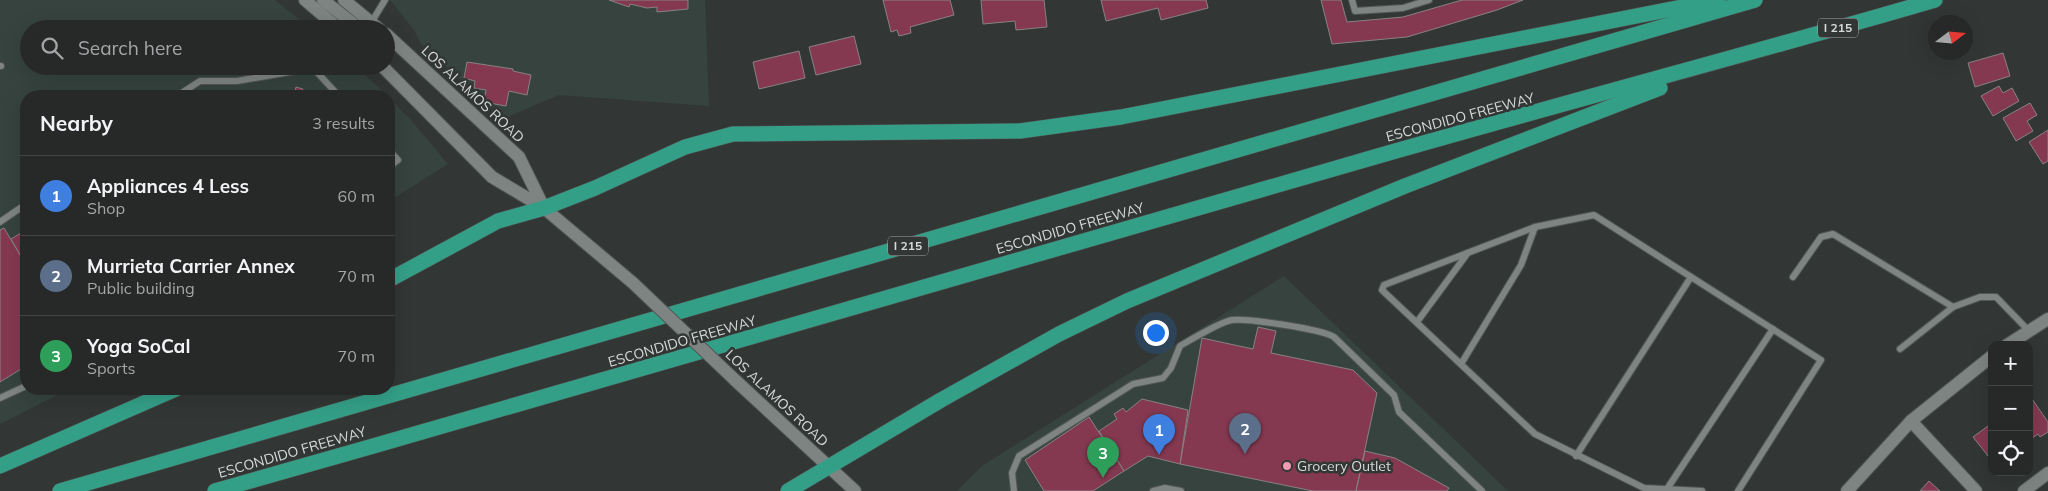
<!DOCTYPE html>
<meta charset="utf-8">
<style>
body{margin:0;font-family:Mulish,sans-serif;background:#2e3130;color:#f1f3f6}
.controls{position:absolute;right:15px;bottom:15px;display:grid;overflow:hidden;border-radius:10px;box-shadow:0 5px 20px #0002}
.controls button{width:45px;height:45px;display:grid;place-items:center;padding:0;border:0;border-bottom:1px solid #424545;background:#262928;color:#f1f3f6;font:25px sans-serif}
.compass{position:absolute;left:1928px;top:15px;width:45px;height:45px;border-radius:50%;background:#262928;box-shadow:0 5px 20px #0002;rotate:74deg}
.you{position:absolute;left:1155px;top:332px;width:18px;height:18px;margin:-12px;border:4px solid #fff;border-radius:50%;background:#1a73e8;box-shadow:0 0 0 8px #1a73e833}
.badge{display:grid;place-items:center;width:32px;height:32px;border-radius:50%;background:#f19ab2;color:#fff;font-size:16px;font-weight:700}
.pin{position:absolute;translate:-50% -41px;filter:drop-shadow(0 1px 2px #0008)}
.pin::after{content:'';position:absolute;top:26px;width:18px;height:15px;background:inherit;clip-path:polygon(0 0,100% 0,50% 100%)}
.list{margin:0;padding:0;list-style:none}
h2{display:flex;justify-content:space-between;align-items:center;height:65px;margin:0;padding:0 20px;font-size:21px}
h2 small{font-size:16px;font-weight:400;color:#a4a6a8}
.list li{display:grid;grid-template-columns:32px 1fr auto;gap:15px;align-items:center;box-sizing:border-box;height:80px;padding:0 20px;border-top:1px solid #424545}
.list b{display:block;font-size:19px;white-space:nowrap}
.list p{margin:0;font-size:16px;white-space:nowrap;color:#a4a6a8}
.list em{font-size:16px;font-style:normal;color:#a4a6a8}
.icon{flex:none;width:28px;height:28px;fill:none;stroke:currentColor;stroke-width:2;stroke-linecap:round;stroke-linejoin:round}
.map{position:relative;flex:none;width:2048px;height:491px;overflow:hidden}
.search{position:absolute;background:#262928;box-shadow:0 5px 20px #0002;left:20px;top:20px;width:375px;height:55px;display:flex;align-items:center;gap:12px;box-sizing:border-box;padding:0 18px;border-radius:28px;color:#a4a6a8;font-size:19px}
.panel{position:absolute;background:#262928;box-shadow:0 5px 20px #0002;left:20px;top:90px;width:375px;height:305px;border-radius:20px}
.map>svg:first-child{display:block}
.built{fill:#36433f}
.building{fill:#843951;stroke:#888284}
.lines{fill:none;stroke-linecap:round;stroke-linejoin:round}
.service-casing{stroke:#515655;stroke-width:8}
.minor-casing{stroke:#515655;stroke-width:14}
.secondary-casing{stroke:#515655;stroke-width:14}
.motorway-casing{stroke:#515655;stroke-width:16}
.service{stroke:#7e8482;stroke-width:6}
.minor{stroke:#7e8482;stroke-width:12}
.secondary{stroke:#7e8482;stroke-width:12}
.motorway{stroke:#349f87;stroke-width:15}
.secondary-bridge-casing{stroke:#515655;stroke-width:14;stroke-linecap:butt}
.secondary-bridge{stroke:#7e8482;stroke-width:12}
.poi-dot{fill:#f19ab2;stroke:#323735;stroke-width:2}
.labels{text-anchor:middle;stroke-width:5;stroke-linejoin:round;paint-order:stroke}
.shield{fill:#323735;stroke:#a4a8a7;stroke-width:1}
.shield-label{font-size:12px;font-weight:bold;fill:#d5d9d8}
.street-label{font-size:14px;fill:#d5d9d8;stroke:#323735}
.poi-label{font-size:14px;fill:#d5d9d8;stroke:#323735;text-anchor:start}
</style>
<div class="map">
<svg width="2048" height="491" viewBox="0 0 2048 491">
<rect width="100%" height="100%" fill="#323735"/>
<g class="built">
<polygon points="0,0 275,0 311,29 29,29 29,66 356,66 387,96 26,96 26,389 69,389 0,424"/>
<polygon points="390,0 705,0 709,106 559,95 503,119 421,44 414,30"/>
<polygon points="389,98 410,119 448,164 389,201"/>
<polygon points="1284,276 1508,491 957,491 982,466"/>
</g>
<g class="building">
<polygon points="609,0 688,0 688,9 657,12 657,7 647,8 630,4 629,7"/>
<polygon points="883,0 950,0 954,15 910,27 911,33 899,36 897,30 891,32"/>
<polygon points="981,0 1044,0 1047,27 1016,30 1015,21 983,24"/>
<polygon points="1101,0 1206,0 1208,8 1161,20 1158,8 1106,21"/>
<polygon points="1321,0 1341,0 1347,22 1403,17 1462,0 1523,0 1497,10 1407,37 1332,44"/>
<polygon points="854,36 861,64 816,75 809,47"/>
<polygon points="799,51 805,78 759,89 753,62"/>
<polygon points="2003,53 2010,76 1975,87 1968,63"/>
<polygon points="467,62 513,69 513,71 531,75 527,95 509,91 506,106 484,102 486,90 474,88 475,81 464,78"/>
<polygon points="1999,86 2003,93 2012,88 2019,101 1993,116 1981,96"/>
<polygon points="296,87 303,89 302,93 306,96 269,96 295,91"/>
<polygon points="2030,103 2037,115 2027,121 2033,131 2016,141 2003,118"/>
<polygon points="2048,130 2048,161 2043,164 2029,142"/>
<polygon points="4,228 26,265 26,366 0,382 0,230"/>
<polygon points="26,230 26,265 11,239"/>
<polygon points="1258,327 1276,331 1271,353 1353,370 1377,393 1356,491 1313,491 1180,464 1202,338 1253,349"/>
<polygon points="2030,396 2048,422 2048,432 2040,437 2038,434 2029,440"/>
<polygon points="1142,399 1188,410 1180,464 1148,456 1124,471 1099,431 1117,419 1114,414 1123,408 1126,412"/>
<polygon points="1089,417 1124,471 1093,491 1044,491 1025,460"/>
<polygon points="1992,423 1992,461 1973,437"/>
<polygon points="1365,451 1395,458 1449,488 1447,491 1356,491"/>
<polygon points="1929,481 1940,491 1920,491"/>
</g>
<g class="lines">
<defs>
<g id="service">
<polyline points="1352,0 1355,11 1403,8 1429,0"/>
<polyline points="371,23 385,0"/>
<polyline points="0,66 1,66"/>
<polyline points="177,96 200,81 237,81 313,68 339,96"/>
<polyline points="389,150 398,160 389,167"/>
<polyline points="0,222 26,204"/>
<polyline points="1793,277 1821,237 1833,234 1953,307 1980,297 1996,297 2029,331"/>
<polyline points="1417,322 1467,254"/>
<polyline points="1900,349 1953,307"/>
<polyline points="1461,364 1521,265 1535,227"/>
<polyline points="0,398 26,386"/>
<polyline points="1576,456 1691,277"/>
<polyline points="1667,489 1773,329"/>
<path d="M1014,491L1012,473L1019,456L1133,384L1163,378L1171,368L1180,346C1192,339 1220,322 1232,320C1246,318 1322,329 1334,337L1394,395L1399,412L1482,491"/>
<polyline points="1153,491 1165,488 1181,491"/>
<polyline points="1702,491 1644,488 1535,434 1382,290 1384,285 1535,227 1594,215 1821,360 1738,491"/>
</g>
<g id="minor">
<polyline points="1911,421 1976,491"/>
<polyline points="2024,491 2048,473"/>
</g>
<g id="secondary">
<polyline points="305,0 339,29"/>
<polyline points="323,0 360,29"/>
<polyline points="344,0 379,29"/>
<polyline points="386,34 519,157 544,208"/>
<polyline points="382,66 492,177 544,208 633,283"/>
<polyline points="2007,345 2048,319"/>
<polyline points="735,380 855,491"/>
<polyline points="1847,491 1911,421 1992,356"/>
</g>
<g id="motorway">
<polyline points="389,280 498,221 544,208 595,188 685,147 733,134 1020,131 1121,117 1718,0"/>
<polyline points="0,466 176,389"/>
<polyline points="60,491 1755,0"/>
<path d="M215,491C593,384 970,273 1347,165C1543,108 1740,57 1935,0"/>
<polyline points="788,491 941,400 1059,334 1127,301 1405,186 1660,88"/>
</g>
</defs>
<use href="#service" class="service-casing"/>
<use href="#minor" class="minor-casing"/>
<use href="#secondary" class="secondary-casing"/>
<use href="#motorway" class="motorway-casing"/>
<use href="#service" class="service"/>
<use href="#minor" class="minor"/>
<use href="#secondary" class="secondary"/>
<use href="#motorway" class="motorway"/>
<defs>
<polyline id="secondary-bridge" points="633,283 735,380"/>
</defs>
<use href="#secondary-bridge" class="secondary-bridge-casing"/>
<use href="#secondary-bridge" class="secondary-bridge"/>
</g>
<circle class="poi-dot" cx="1287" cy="466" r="5"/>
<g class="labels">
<g class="shield">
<rect x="1818" y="18.5" width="40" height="19" rx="4"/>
<rect x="888" y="236.5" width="40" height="19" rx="4"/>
</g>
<g class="shield-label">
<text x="1838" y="32">I 215</text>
<text x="908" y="250">I 215</text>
</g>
<g class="street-label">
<text transform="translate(473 94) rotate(43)" y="5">LOS ALAMOS ROAD</text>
<text transform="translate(1460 117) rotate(-15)" y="5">ESCONDIDO FREEWAY</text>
<text transform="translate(1070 228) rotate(-16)" y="5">ESCONDIDO FREEWAY</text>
<text transform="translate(682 341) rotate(-16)" y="5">ESCONDIDO FREEWAY</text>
<text transform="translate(777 398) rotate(43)" y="5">LOS ALAMOS ROAD</text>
<text transform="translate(292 452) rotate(-16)" y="5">ESCONDIDO FREEWAY</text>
</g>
<g class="poi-label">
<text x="1297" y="471">Grocery Outlet</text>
</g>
</g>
</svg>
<div class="controls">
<button>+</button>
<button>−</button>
<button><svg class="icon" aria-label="locate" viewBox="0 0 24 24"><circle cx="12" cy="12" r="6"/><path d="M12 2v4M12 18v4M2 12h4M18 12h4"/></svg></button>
</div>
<svg class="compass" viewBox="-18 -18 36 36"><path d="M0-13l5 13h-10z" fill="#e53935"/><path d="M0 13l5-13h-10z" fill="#a4a6a8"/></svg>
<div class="you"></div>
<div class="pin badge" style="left:1159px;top:455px;background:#3f7fe0">1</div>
<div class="pin badge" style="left:1245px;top:454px;background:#5c6f8a">2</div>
<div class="pin badge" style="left:1103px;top:478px;background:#2e9e5b">3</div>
<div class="search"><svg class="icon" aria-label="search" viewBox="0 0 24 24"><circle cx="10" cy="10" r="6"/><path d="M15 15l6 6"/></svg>Search here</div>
<section class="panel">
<h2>Nearby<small>3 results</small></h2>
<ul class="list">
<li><span class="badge" style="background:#3f7fe0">1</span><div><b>Appliances 4 Less</b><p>Shop</p></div><em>60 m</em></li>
<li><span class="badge" style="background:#5c6f8a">2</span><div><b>Murrieta Carrier Annex</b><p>Public building</p></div><em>70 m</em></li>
<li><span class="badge" style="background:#2e9e5b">3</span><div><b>Yoga SoCal</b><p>Sports</p></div><em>70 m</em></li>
</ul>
</section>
</div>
